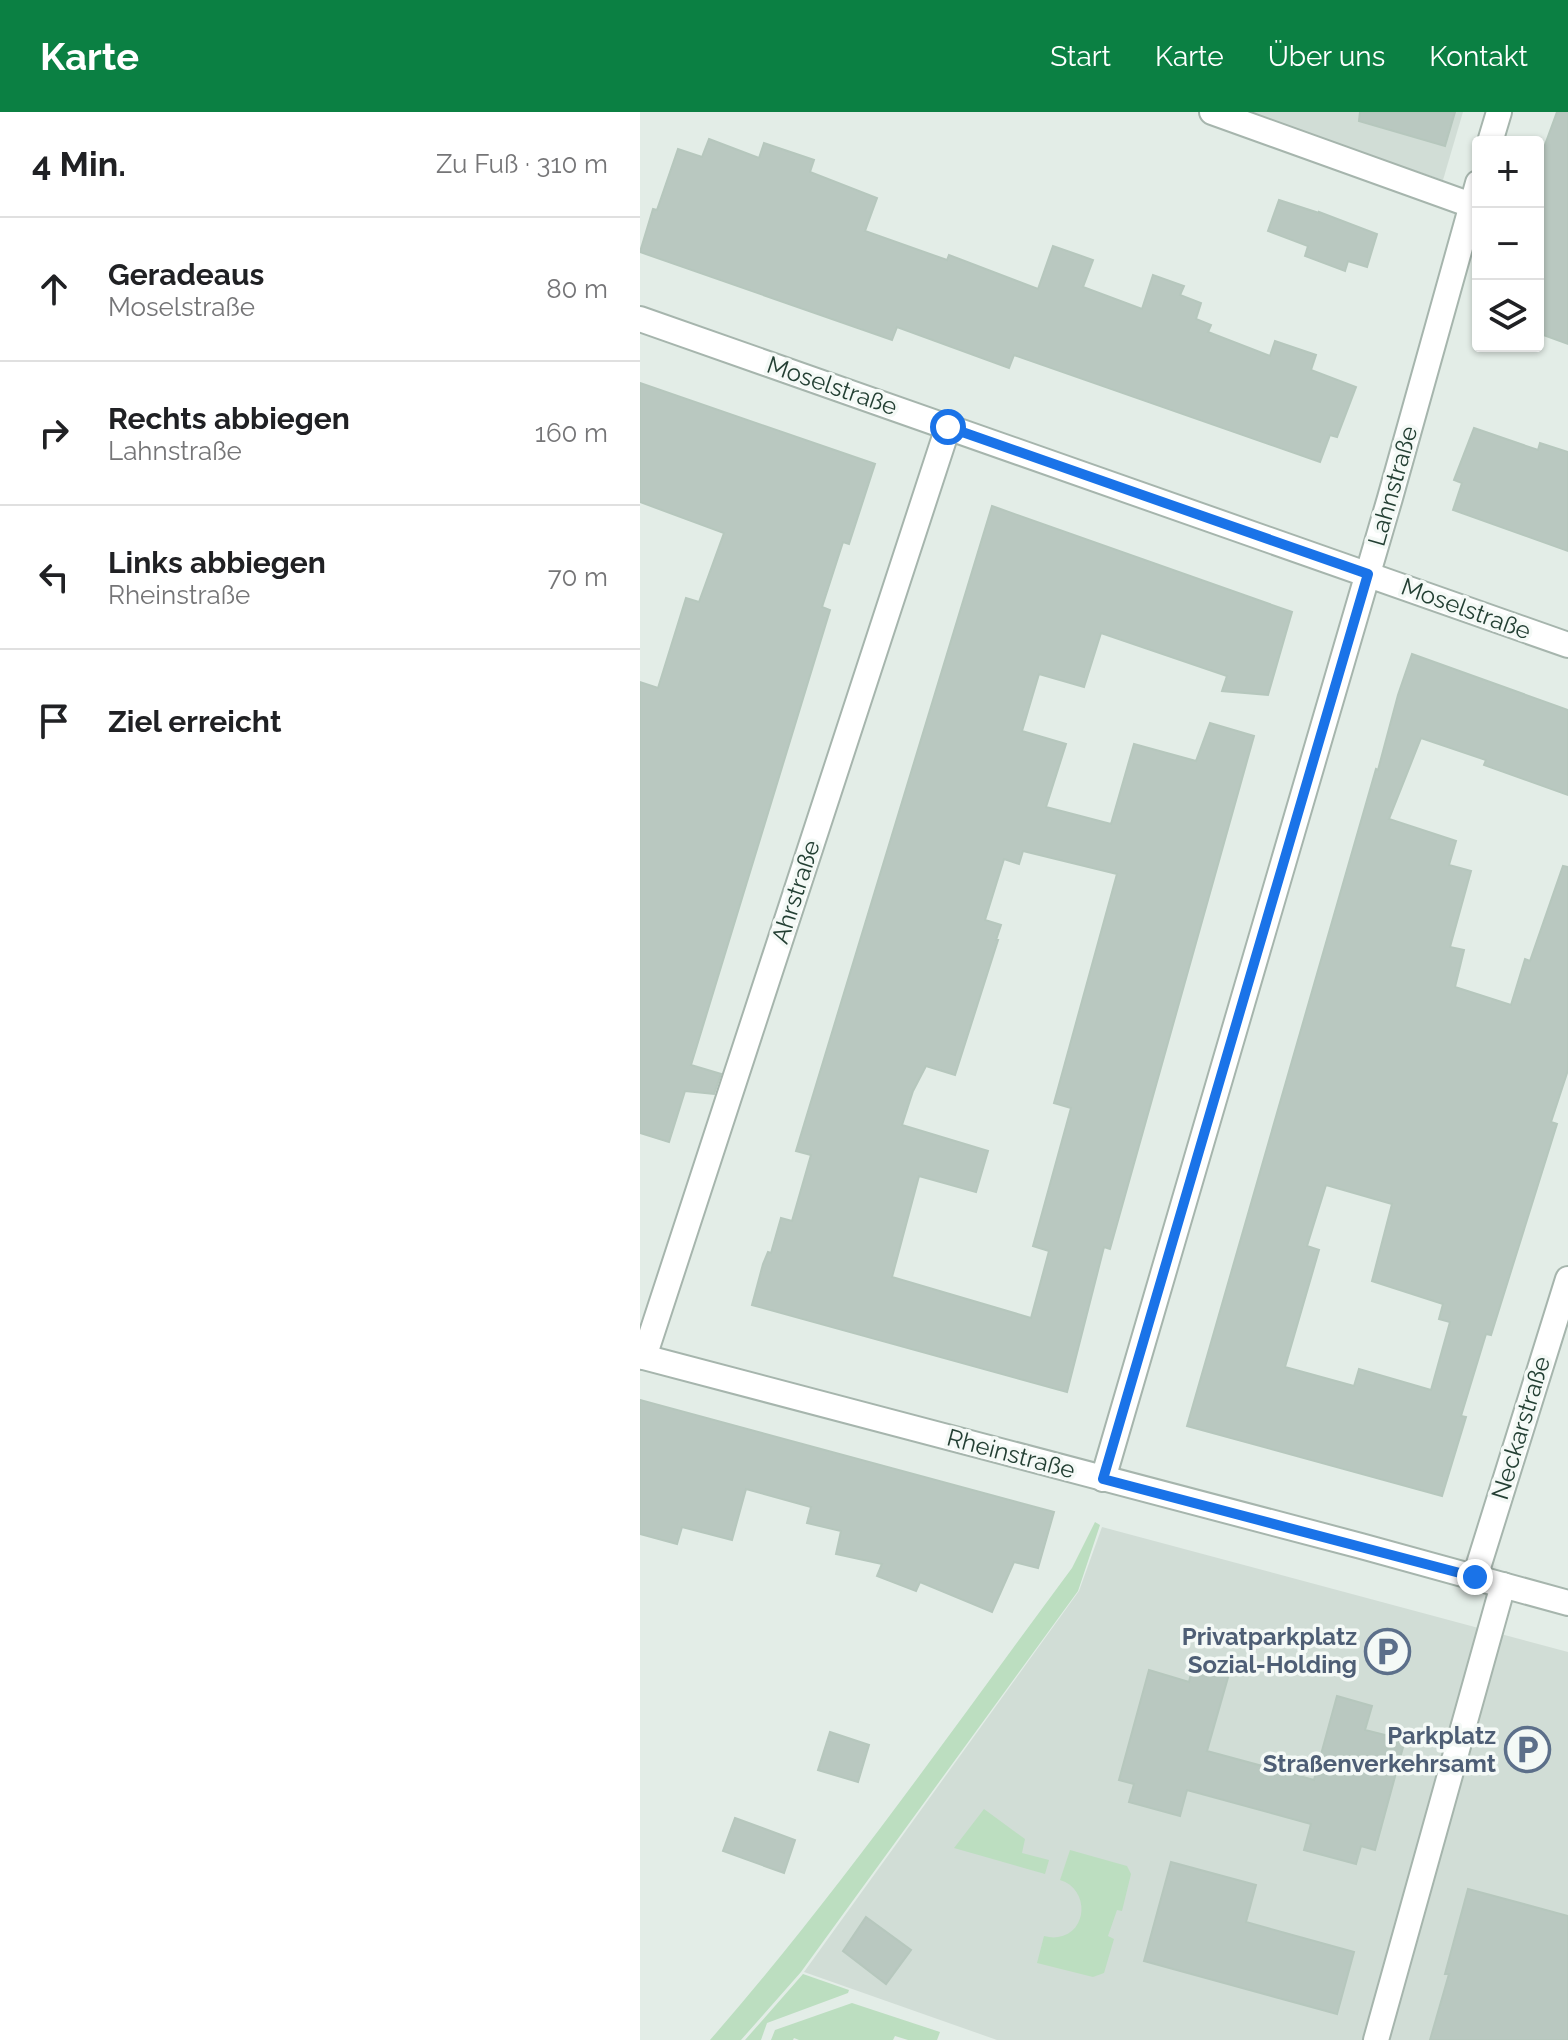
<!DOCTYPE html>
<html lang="de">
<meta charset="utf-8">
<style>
body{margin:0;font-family:Raleway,sans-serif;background:#f2f2f2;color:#202124}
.controls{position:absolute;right:24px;top:24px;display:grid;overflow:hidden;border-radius:8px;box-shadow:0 2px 6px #0004}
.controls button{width:72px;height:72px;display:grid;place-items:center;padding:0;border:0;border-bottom:2px solid #e0e0e0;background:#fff;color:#202124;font:40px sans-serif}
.stop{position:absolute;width:24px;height:24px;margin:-18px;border:6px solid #1a73e8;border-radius:50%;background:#fff}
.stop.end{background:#1a73e8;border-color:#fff;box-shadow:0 2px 8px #0008}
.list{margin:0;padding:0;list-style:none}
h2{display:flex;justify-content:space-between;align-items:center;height:104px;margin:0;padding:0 32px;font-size:34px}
h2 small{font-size:26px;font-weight:400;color:#757577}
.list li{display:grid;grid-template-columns:52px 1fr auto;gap:24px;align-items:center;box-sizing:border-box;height:144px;padding:0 32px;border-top:2px solid #e0e0e0}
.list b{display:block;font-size:30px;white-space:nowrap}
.list p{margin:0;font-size:26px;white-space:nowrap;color:#757577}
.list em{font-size:26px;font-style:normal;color:#757577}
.icon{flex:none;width:44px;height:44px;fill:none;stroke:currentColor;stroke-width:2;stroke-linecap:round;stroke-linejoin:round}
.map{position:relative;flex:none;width:928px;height:1928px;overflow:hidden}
header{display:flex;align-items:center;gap:48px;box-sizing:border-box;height:112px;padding:0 40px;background:#0b8043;color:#fff}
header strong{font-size:38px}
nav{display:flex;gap:44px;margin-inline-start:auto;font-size:28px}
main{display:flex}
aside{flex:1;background:#fff}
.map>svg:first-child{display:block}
.built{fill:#d1ddd6}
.green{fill:#bcdec0}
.building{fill:#b9c8c0;stroke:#b6c7bd;stroke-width:2;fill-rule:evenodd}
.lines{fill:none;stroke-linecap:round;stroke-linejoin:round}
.minor-casing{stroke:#a6b5ad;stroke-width:28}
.minor{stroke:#fff;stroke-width:24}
.route{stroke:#1a73e8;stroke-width:10}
.labels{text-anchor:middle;stroke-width:7;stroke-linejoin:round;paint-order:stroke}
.street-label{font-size:24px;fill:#233f33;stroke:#f4f9f6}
.service-label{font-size:24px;font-weight:bold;fill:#4e5e75;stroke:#f4f9f6;text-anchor:end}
</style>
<header>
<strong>Karte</strong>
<nav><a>Start</a><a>Karte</a><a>Über uns</a><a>Kontakt</a></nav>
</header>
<main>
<aside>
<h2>4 Min.<small>Zu Fuß · 310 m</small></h2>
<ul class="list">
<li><svg class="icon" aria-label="ahead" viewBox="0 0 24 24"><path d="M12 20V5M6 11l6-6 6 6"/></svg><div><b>Geradeaus</b><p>Moselstraße</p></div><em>80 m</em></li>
<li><svg class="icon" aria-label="right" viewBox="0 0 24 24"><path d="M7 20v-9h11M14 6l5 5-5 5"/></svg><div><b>Rechts abbiegen</b><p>Lahnstraße</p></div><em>160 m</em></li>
<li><svg class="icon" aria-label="left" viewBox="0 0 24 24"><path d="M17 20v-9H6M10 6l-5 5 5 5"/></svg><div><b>Links abbiegen</b><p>Rheinstraße</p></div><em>70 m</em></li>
<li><svg class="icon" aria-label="arrive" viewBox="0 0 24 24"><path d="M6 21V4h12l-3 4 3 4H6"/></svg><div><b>Ziel erreicht</b></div></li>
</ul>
</aside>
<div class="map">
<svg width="928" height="1928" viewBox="0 0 928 1928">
<rect width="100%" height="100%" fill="#e3ede7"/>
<g class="built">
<polygon points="602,0 823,0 803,68"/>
<polygon points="462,1415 928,1540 928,1928 357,1928 164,1860 439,1479"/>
</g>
<g class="green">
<path d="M455,1410L460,1413L438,1479L161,1860L101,1928H70C200,1779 314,1615 432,1456Z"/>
<polygon points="344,1697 385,1727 382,1741 409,1748 405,1762 314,1736"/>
<path d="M430,1738L487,1754L491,1762L482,1799L477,1798L468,1824L474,1827L464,1861L453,1865L397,1851L404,1824C409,1825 413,1826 418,1825C448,1821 450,1777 420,1768Z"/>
<polygon points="163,1862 209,1878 208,1881 127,1911 121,1928 105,1928"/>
<polygon points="212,1891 300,1920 297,1928 268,1928 255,1924 253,1928 159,1928 154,1926 153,1928 131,1928 135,1918"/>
</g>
<g class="building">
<polygon points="720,0 815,0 805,34 719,9"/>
<polygon points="917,0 928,0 928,232 898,221 898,52"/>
<polygon points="69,27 119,46 124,31 174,48 170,60 237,86 225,119 307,148 309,143 398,177 413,134 453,148 443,175 502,197 513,163 544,174 540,183 561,191 556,207 571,213 568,220 630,244 635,229 676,243 671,258 716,275 697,325 690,323 680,350 374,243 369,256 257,215 252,228 0,140 13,97 17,98 38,37 62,45"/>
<polygon points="639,88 679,101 679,100 737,122 727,155 708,149 705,159 665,144 668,134 628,119"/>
<polygon points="0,271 235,352 209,432 203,430 182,495 190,498 51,953 81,962 74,982 45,979 29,1030 0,1021 0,570 18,576 46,486 59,490 84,421 0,390"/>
<polygon points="834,316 898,338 900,331 928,340 928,439 813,398 822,371 814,368"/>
<path d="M352,394L652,500L628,583L582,579L587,564L461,521L444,575L399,562L382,619L426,632L406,695L471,712L494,632L556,649L570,611L614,624L470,1137L464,1135L427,1280L112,1193L123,1152L128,1140L131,1141L141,1106L152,1109L171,1043L156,1039ZM383,739L477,762L414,991L431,996L393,1134L409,1139L391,1206L252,1165L279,1064L336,1080L348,1039L262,1013L273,979L286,954L315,963L358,828H356L361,813L345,808L364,747L379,752Z"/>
<path d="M772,542L928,598V683L844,653L846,648L781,626L749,707L816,729L809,753L831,759L810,835L824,838L815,875L871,893L885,847L890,849L923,754L928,755V958L911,1010L917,1012L851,1223L846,1222L821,1304L826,1305L802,1384L547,1314L736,657L738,658L758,583ZM686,1073L752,1092L732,1169L803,1192L799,1207L810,1210L791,1278L719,1257L714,1274L645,1255L679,1138L667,1134Z"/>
<polygon points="0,1288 414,1400 398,1456 374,1450 352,1500 280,1470 276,1479 237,1464 242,1452 196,1442 201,1419 167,1411 171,1395 106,1377 92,1428 42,1415 37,1432 0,1422"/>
<polygon points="555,1546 591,1555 567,1639 674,1668 697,1584 732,1594 725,1618 765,1628 735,1738 721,1734 716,1752 664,1738 671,1712 547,1678 540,1704 489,1690 494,1672 479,1668 509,1558 549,1570"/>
<polygon points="190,1620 229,1633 218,1670 178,1658"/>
<polygon points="95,1706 155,1728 144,1761 83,1739"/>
<polygon points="531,1750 616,1773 606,1810 714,1840 697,1902 504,1849"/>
<polygon points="828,1777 928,1804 928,1928 790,1928 809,1862 805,1862"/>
<polygon points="226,1805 271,1838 246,1872 203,1839"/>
</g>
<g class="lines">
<defs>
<g id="minor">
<polyline points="572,0 831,93"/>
<polyline points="850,30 859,0"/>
<polyline points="0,207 928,533"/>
<polyline points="0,1244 721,1434 928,1491"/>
<polyline points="4,1245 308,315"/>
<polyline points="463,1367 750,386 838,71"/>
<polyline points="835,1465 928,1167"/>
<polyline points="736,1928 863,1473"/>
</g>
</defs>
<use href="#minor" class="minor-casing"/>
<use href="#minor" class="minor"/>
</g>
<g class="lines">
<polyline class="route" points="308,315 728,462 463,1367 835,1465"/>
</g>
<defs>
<symbol id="parking-ring" viewBox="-11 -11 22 22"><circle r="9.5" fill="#f4f9f6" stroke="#5c6f8a" stroke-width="1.5"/><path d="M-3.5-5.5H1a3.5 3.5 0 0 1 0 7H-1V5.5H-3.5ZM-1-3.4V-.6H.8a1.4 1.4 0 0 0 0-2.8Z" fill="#5c6f8a"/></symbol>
</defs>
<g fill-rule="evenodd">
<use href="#parking-ring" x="722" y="1514" width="51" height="51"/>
<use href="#parking-ring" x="862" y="1612" width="51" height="51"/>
</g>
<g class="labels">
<g class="street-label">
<text transform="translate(192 274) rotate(19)" y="8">Moselstraße</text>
<text transform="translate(753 374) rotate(-74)" y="8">Lahnstraße</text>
<text transform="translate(826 497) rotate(20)" y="8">Moselstraße</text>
<text transform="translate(156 780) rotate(-72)" y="8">Ahrstraße</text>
<text transform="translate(881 1316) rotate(-73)" y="8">Neckarstraße</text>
<text transform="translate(371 1342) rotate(15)" y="8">Rheinstraße</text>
</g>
<g class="service-label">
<text x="717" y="1533">Privatparkplatz<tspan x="717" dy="28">Sozial-Holding</tspan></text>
<text x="856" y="1632">Parkplatz<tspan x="856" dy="28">Straßenverkehrsamt</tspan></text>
</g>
</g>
</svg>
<div class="controls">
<button>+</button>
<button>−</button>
<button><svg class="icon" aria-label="layers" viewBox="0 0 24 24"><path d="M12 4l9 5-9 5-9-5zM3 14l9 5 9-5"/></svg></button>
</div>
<div class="stop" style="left:308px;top:315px"></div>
<div class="stop end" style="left:835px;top:1465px"></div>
</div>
</main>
